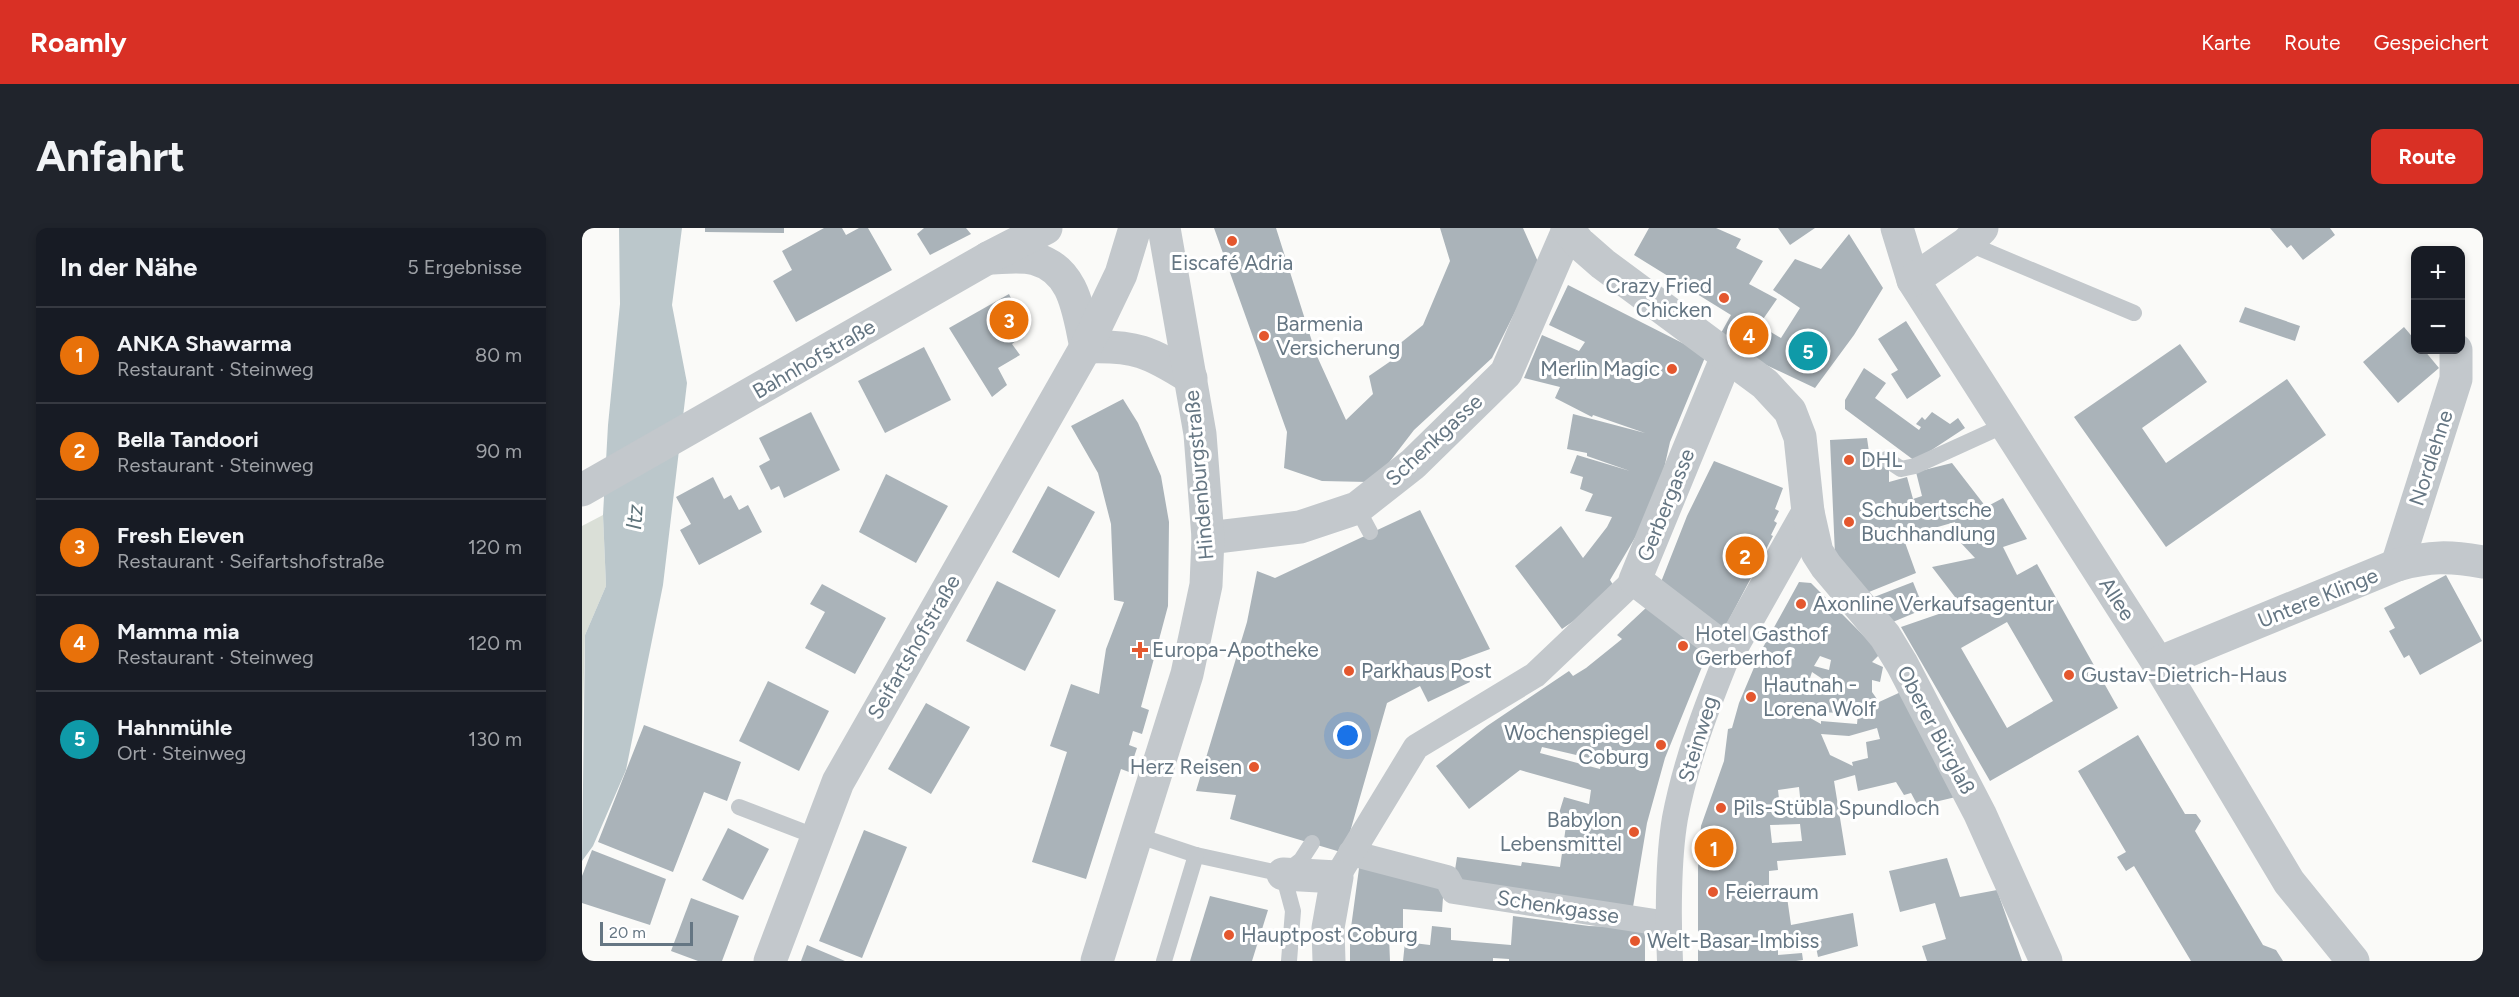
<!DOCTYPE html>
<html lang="de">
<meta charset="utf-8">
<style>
body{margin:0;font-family:Figtree,sans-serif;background:#20242c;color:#f1f3f6}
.controls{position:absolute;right:18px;top:18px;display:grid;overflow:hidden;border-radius:12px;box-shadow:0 3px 9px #0003}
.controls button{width:54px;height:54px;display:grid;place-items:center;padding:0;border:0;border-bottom:2px solid #363941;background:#171b24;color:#f1f3f6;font:30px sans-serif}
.scale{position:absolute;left:18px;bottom:15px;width:93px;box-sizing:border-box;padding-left:6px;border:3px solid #657683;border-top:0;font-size:16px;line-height:21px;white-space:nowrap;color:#657683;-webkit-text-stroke:4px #fff;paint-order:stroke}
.you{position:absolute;left:766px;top:508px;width:21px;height:21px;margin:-15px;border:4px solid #fff;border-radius:50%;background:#1a73e8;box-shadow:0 0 0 9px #1a73e833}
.badge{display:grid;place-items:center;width:39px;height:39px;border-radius:50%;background:#d93025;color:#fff;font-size:20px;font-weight:700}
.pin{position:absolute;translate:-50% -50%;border:3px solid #fff;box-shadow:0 2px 6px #0006}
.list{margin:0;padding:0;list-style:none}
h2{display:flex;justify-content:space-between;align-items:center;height:78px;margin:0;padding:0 24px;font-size:26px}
h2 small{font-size:20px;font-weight:400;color:#9ea1a6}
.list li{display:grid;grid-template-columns:39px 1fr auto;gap:18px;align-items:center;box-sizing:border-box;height:96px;padding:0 24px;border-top:2px solid #363941}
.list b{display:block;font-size:22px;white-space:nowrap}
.list p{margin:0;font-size:20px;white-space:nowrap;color:#9ea1a6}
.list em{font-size:20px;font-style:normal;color:#9ea1a6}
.map{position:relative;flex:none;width:1901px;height:733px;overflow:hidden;border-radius:12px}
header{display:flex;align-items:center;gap:36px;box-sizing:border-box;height:84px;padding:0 30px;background:#d93025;color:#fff}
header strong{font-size:28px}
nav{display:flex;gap:33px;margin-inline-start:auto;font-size:21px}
.intro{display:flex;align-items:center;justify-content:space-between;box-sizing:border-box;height:144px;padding:0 36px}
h1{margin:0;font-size:42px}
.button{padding:15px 27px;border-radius:12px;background:#d93025;color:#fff;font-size:21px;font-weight:700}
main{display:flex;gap:36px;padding:0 36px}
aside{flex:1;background:#171b24;border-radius:12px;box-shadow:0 3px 9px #0003}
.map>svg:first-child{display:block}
.green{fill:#dadfd7}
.water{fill:#bbc7cb}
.building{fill:#aab3b9;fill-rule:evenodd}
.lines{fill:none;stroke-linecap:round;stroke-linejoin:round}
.service{stroke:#c3c8cc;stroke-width:16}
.pedestrian{stroke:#c3c8cc;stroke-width:26}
.minor{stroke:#c3c8cc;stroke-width:33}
.tertiary{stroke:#c3c8cc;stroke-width:33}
.poi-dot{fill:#e4572e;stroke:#fff;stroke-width:2}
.labels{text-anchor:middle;stroke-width:6;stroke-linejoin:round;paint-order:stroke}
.poi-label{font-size:21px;fill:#657683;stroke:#fff;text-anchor:start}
.street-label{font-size:21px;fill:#657683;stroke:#fff}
.water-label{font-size:22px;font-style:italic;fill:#60757c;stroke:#fff}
</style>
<header>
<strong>Roamly</strong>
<nav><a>Karte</a><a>Route</a><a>Gespeichert</a></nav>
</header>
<div class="intro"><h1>Anfahrt</h1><a class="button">Route</a></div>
<main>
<aside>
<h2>In der Nähe<small>5 Ergebnisse</small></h2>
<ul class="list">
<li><span class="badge" style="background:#e8710a">1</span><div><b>ANKA Shawarma</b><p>Restaurant · Steinweg</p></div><em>80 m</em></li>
<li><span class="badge" style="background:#e8710a">2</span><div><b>Bella Tandoori</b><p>Restaurant · Steinweg</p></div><em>90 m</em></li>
<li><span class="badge" style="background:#e8710a">3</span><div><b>Fresh Eleven</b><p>Restaurant · Seifartshofstraße</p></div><em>120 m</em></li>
<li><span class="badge" style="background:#e8710a">4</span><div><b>Mamma mia</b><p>Restaurant · Steinweg</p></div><em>120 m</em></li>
<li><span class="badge" style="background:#0f9aa8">5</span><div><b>Hahnmühle</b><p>Ort · Steinweg</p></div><em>130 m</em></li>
</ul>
</aside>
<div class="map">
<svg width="1901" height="733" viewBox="0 0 1901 733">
<rect width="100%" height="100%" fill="#fafaf8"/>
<polygon class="green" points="21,287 24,358 3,407 0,518 0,298"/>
<polygon class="water" points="37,0 100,0 90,77 105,155 81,357 44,542 11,618 0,633 3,407 24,358 21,287 26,197 38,76"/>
<g class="building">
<polygon points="123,0 202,0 202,5 123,4"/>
<polygon points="242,0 260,0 264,7 277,0 286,0 310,42 214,94 191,53 210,42 200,23"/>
<polygon points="342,0 384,0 389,6 348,27 335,6"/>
<polygon points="632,0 694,0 734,126 764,192 791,166 787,148 819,126 816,117 841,97 868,33 858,0 941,0 957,36 910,130 832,202 802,241 786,254 740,253 702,240 705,204"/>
<polygon points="1067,0 1134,0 1159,11 1154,20 1181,33 1167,56 1195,71 1177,97 1199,110 1218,80 1191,62 1213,31 1239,41 1267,6 1301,60 1272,107 1233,160 1182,136 1139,105 1149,87 1052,27"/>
<polygon points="1196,0 1233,0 1208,17"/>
<polygon points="1688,0 1748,0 1753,7 1721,32 1709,17 1705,20"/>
<polygon points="986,57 1124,127 1088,214 1079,254 1054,308 1028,352 1035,363 980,401 933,338 979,298 1001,330 1025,299 1030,289 1003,283 1011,266 998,261 1001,249 988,245 995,227 1048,243 1005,228 1005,225 985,221 991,186 1063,205 1011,187 1010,189 973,170 978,159 942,150 960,107 997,123 1003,114 967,97"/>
<polygon points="427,66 445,104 430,116 438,127 416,140 425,157 410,169 367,100"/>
<polygon points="1663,79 1718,98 1713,113 1657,94"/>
<polygon points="1324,93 1359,148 1325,171 1309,146 1316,142 1296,111"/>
<polygon points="1822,99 1833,112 1833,122 1842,122 1857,140 1816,175 1781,134"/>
<polygon points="1598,116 1625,154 1560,200 1584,235 1705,151 1744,207 1584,319 1492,189"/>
<polygon points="342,119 369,172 303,205 276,153"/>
<polygon points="1282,140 1304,155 1293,170 1337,202 1339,199 1334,196 1340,189 1343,192 1350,184 1368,196 1376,190 1383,200 1333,233 1263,181 1263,172"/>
<polygon points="541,171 556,195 579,248 587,294 586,378 559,479 567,482 560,506 551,503 547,517 555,520 547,544 539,541 504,651 450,634 485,524 468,518 489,456 517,466 524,421 542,374 532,372 529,296 516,245 489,198"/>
<polygon points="229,184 258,242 202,270 197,258 189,262 177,238 188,232 177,210"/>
<path d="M1285,210L1289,238H1307V254L1325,249L1331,271L1340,268L1334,244L1370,235L1404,279L1421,270L1445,311L1421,319L1435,347L1455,336L1536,480L1408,553L1319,399L1377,379L1373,369L1350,339L1393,330L1378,314L1373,294L1321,309L1334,345L1282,366L1253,327L1248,212ZM1425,394L1471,473L1425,500L1379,420Z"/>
<polygon points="1132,233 1201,260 1193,281 1197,283 1192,293 1195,295 1189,307 1191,308 1141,403 1079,354 1105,288"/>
<polygon points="304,246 366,278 334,335 277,304"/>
<polygon points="131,249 142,271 149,267 157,282 166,277 180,304 117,337 98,302 109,296 94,269"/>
<polygon points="466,258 513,284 477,350 430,324"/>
<polygon points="838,282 908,421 878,432 888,454 846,474 838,458 805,475 762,625 648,591 654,567 614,563 665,394 675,343 693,350"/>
<polygon points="1864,347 1900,413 1838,447 1827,427 1822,430 1807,403 1813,400 1802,380"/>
<polygon points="415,353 474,382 443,443 384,413"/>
<path d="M1217,354L1229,355L1299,425L1290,434L1301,439L1298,454L1290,452V464L1297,474L1321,463L1378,568L1336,578L1329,565L1322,567L1314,554L1276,563L1273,547L1252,553L1264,627L1195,633L1196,642L1187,643V670L1205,669L1209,697L1271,685L1276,718L1236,729L1233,714L1196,719V727L1220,725L1221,732L1214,733H1116V640L1119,598L1142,533L1146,501L1150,500L1157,475L1179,423ZM1238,428L1249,432L1247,442L1232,438ZM1230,444L1245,454L1242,463L1224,462ZM1221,478H1239V484L1276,486L1275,496L1239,493V496L1221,486ZM1295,500L1298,511L1284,514L1286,530L1270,534L1271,538L1248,527L1239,506L1267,508ZM1217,559L1220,588H1199L1196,562ZM1218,596L1220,613L1190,615L1188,597Z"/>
<polygon points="1331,354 1342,381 1306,396 1287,371"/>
<polygon points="240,356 304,390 273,446 223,420 243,384 228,376"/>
<path d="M1066,378L1120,420L1124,429L1083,530L1065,595L1051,679L871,655L875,629L939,638L940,634L978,639L984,598L974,595L982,569L1007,576L1009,562L938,542L887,581L854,538L905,498L987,443L991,448L1004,440L1040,411L1035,407ZM960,519L1020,533L1018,541L958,525Z"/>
<polygon points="186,453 247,483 217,543 157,513"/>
<polygon points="344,475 388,499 349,566 306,541"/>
<polygon points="62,497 159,534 145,573 122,564 91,644 16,614"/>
<polygon points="1556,507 1603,586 1614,586 1619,593 1613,603 1681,717 1694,722 1701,733 1609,733 1552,638 1544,643 1535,629 1544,624 1496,543"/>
<polygon points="146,600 187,621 161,672 120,652"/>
<polygon points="282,602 325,619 280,730 237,713"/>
<polygon points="10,622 84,651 68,697 0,675 0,648"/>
<polygon points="1365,630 1378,669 1415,662 1440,733 1345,733 1340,718 1364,711 1353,675 1318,684 1307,643"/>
<polygon points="778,633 862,655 860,684 821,681 821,709 807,708 808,733 768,733 768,707"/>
<polygon points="628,668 686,682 670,733 608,733"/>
<polygon points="109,670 157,688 140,733 116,733 89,723"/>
<polygon points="931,688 1007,698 1063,700 1063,733 927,733 927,731 911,730 911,733 821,733 823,714 848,717 850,698 869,700 869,712 929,717"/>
<polygon points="225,717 263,733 219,733"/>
</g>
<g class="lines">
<g class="service">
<polyline points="1385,15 1552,85"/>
<polyline points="1304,231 1319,241 1333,238 1423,197"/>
<polyline points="775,280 788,304"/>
<polyline points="157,579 235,609"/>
<polyline points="554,607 614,627 701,646"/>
<polyline points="704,644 719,632 730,615"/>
<polyline points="701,646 711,683 707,733"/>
<polyline points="582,733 614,627"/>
</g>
<g class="pedestrian">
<polyline points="769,625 865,650 872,663 1086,696"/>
<polyline points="755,649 834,519 953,447 1053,352"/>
<path d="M1088,733C1086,691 1086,631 1093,590C1104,532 1125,478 1147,424"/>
</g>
<g class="minor">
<polyline points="1315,0 1331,52 1576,435 1707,654 1771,733"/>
<path d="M406,30C420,30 439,27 453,31C493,42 496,83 504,119"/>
<polyline points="1331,52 1385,15 1400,0"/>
<path d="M504,119C553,117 568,124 609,150"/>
<polyline points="1146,126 1053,352 1147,424 1226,284"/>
<polyline points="626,310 718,299 775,280 831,236 924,145 986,2"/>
<polyline points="1815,337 1874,151 1874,122"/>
<path d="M1576,435L1815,337C1848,328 1868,328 1901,334"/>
<polyline points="701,646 755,649 746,700 747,733"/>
<polyline points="188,733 256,554 504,119 539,46 553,0"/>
</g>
<g class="tertiary">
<polyline points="985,0 997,15 1021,36 1183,156 1208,183 1218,209 1226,284 1235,324 1244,338 1303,408 1320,436 1398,586 1464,733"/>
<polyline points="0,262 406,30 464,0"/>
<polyline points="515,733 605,446 624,357 626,310 618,206 582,0"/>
</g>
</g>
<g class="poi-dot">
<circle cx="650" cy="13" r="6"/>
<circle cx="1142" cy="70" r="6"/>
<circle cx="682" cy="108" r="6"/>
<circle cx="1090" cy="141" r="6"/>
<circle cx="1267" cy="232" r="6"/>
<circle cx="1267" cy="294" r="6"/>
<circle cx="1219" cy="376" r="6"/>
<circle cx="1101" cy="418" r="6"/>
<path d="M555 413h6v6h6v6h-6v6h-6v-6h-6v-6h6z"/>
<circle cx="767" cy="443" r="6"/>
<circle cx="1487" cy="447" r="6"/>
<circle cx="1169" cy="469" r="6"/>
<circle cx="1079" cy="517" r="6"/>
<circle cx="672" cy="539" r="6"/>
<circle cx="1139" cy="580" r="6"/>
<circle cx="1052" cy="604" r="6"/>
<circle cx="1131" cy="664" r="6"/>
<circle cx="647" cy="707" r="6"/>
<circle cx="1053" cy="713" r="6"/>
</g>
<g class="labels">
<g class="poi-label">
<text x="650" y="42" text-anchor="middle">Eiscafé Adria</text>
<text x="1130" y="65" text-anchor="end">Crazy Fried<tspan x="1130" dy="24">Chicken</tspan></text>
<text x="694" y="103">Barmenia<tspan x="694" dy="24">Versicherung</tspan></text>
<text x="1078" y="148" text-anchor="end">Merlin Magic</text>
<text x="1279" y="239">DHL</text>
<text x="1279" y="289">Schubertsche<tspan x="1279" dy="24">Buchhandlung</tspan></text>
<text x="1231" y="383">Axonline Verkaufsagentur</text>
<text x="1113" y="413">Hotel Gasthof<tspan x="1113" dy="24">Gerberhof</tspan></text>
<text x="570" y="429">Europa-Apotheke</text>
<text x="779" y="450">Parkhaus Post</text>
<text x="1499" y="454">Gustav-Dietrich-Haus</text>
<text x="1181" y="464">Hautnah -<tspan x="1181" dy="24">Lorena Wolf</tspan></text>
<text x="1067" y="512" text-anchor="end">Wochenspiegel<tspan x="1067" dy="24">Coburg</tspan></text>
<text x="660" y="546" text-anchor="end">Herz Reisen</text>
<text x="1151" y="587">Pils-Stübla Spundloch</text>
<text x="1040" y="599" text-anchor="end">Babylon<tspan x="1040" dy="24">Lebensmittel</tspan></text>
<text x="1143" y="671">Feierraum</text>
<text x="659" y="714">Hauptpost Coburg</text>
<text x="1065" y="720">Welt-Basar-Imbiss</text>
</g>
<g class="street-label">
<text transform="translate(232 131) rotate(-30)" y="7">Bahnhofstraße</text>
<text transform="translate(852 212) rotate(-43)" y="7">Schenkgasse</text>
<text transform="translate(1849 230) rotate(-72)" y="7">Nordlehne</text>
<text transform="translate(617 247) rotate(-95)" y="7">Hindenburgstraße</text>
<text transform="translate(1084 277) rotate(-68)" y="7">Gerbergasse</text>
<text transform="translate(1736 370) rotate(-22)" y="7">Untere Klinge</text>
<text transform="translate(1535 371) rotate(57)" y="7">Allee</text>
<text transform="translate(332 419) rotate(-60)" y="7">Seifartshofstraße</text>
<text transform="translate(1354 502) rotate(62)" y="7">Oberer Bürglaß</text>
<text transform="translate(1116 511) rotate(-73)" y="7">Steinweg</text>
<text transform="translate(976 679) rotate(9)" y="7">Schenkgasse</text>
</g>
<g class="water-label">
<text transform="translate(52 289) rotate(-86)" y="8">Itz</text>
</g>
</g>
</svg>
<div class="controls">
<button>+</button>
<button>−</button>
</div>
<div class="scale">20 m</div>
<div class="you"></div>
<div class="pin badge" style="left:1132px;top:620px;background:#e8710a">1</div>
<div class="pin badge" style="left:1163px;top:328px;background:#e8710a">2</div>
<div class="pin badge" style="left:427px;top:92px;background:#e8710a">3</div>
<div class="pin badge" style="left:1167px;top:107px;background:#e8710a">4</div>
<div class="pin badge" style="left:1226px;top:123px;background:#0f9aa8">5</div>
</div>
</main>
